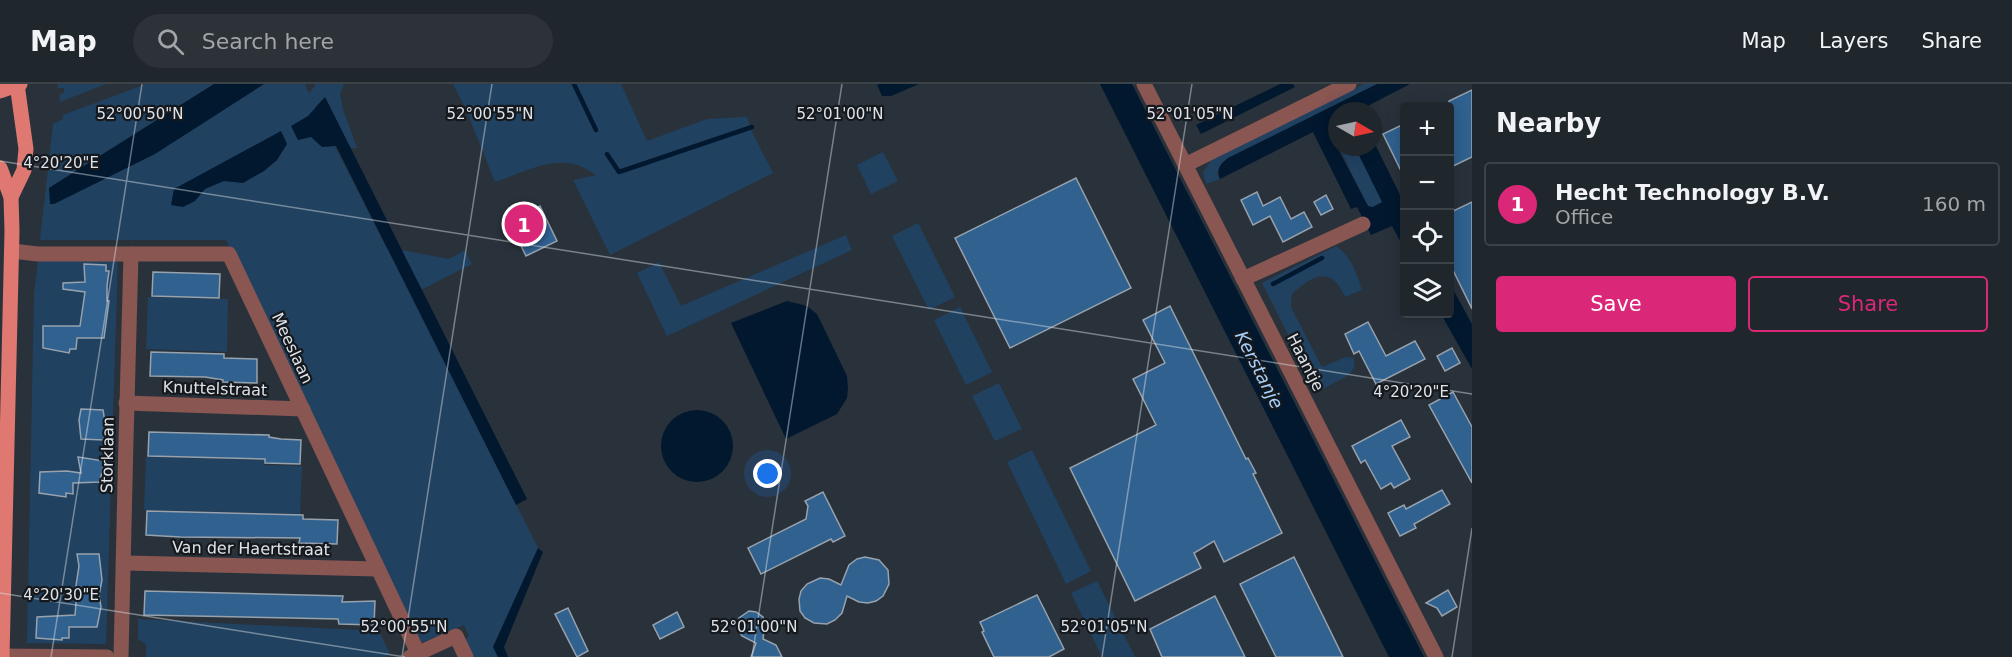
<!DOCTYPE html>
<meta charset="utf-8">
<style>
body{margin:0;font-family:"DejaVu Sans",sans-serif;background:#2c3238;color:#f1f3f6}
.controls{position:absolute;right:18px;top:18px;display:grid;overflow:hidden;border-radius:6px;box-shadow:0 3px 15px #0003}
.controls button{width:54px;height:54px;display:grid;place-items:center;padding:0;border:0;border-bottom:2px solid #3c4348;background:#1f262c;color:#f1f3f6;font:30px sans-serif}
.compass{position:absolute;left:1328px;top:18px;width:54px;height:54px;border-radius:50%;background:#1f262c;box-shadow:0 3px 15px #0003;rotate:99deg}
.you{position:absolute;left:768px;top:390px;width:21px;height:21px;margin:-15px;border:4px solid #fff;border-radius:50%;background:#1a73e8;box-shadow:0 0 0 9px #1a73e833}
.badge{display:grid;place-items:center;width:39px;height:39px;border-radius:50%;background:#db2777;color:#fff;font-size:20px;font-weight:700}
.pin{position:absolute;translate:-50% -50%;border:3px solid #fff;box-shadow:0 2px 6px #0006}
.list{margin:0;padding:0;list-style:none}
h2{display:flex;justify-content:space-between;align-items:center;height:78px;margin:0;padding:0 24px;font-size:26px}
h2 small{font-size:20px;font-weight:400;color:#a1a5a9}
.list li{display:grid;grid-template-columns:39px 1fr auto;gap:18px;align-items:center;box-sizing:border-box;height:84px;margin:0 12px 12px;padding:0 12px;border:2px solid #3c4348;border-radius:6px}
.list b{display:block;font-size:22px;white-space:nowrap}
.list p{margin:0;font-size:20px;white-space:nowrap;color:#a1a5a9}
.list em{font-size:20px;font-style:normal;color:#a1a5a9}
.actions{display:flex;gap:12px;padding:18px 24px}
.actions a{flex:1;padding:14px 0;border:2px solid #db2777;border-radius:6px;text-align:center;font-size:21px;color:#db2777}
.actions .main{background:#db2777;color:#fff}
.icon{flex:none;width:33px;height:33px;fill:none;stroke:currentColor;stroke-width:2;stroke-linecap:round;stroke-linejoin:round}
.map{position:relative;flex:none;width:1472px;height:573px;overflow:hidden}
header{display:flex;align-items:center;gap:36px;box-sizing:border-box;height:84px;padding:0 30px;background:#1f262c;border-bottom:2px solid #3c4348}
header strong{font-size:28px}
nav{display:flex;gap:33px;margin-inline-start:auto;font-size:21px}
.search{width:420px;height:54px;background:#2c3238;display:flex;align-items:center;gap:15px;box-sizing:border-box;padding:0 21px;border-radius:33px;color:#a1a5a9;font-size:22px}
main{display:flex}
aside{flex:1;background:#1f262c}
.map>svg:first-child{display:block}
.green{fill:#204160}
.water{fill:#01182f}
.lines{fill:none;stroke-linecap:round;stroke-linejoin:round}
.stream{stroke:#01182f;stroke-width:4.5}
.building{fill:#30618f;stroke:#97a2ad;stroke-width:1.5}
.minor{stroke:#895652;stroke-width:15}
.major{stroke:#de7870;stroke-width:15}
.ticks{fill:none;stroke:#dee3e9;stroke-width:1.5;stroke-opacity:0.45}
.labels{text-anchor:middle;stroke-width:4.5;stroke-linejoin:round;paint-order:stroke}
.street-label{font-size:16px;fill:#dee3e9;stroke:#15191d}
.water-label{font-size:18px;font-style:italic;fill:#a7d0fa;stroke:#15191d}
.ticks-label{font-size:15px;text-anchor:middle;fill:#dee3e9;stroke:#15191d;stroke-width:4.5;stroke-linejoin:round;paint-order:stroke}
</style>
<header>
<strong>Map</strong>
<div class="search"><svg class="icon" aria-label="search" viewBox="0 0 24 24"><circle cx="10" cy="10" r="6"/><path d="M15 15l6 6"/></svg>Search here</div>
<nav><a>Map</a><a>Layers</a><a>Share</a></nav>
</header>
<main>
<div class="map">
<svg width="1472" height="573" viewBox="0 0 1472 573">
<rect width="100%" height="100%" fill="#29323b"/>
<g class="green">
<polygon points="58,0 106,0 60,18 60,10 64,9 64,4 58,4"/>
<polygon points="146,0 214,0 49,104 51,120 257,0 305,0 309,9 315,2 315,0 344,0 340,10 343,25 357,64 350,64 325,13 315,23 386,163 449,175 465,166 472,180 411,211 538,464 494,561 498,573 471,573 463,557 469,552 464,541 421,559 380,480 226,156 40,156 53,40 63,35 63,31"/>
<path d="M453,0H621L647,57L707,35L747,33L751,46L773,89L610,171L573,96L596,91C589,87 582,82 574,80C549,74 519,90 495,98L465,23Z"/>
<polygon points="1364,0 1377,0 1228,74 1217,89 1220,95 1206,100 1203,89 1211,76"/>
<polygon points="1339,63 1355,63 1383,118 1373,123 1368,123"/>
<polygon points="883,68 898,97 871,110 857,81"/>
<polygon points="918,139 955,213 929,226 892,152"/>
<polygon points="846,151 852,166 667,252 637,189 659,178 681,222"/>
<path d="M1336,162C1352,173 1356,189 1362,206L1345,213C1331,181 1313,191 1292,210L1291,223L1322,283L1346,273L1354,274V284L1349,291L1317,308L1262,199Z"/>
<polygon points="39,170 118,172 106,560 27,559 34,210"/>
<polygon points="148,213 228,215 227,268 146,265"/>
<polygon points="960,223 992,288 966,301 934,236"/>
<polygon points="999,299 1022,345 995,357 972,312"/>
<polygon points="1032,366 1091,487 1066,500 1007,378"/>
<polygon points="146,373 264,376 264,381 302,382 300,430 144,426"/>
<polygon points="1097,497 1135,573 1102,573 1071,509"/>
<polygon points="138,535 379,547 390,570 385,573 146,573 146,560 138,555"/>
</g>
<g class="water">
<polygon points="214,0 264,0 155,70 54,120 50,120 49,104"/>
<polygon points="879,0 919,0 891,12 882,12 877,1"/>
<polygon points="1100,0 1132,0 1424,573 1389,573"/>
<polygon points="1280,0 1293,0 1295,3 1201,50 1196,41"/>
<path d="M1377,0H1410L1358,27H1337V46L1332,49L1337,63L1368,122L1373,123L1382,118L1355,63H1373V56L1404,119V164L1392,142L1371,151L1357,123L1351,125L1313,48L1220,95C1216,85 1220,80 1228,74Z"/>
<polygon points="325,13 527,415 516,421 336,62 322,63 311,53 298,56 291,42 308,32"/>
<polygon points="281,47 287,60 277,76 264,87 243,99 224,97 205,105 195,117 183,123 171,121 174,105"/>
<polygon points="1450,200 1472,240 1472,285 1441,230 1450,230"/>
<polygon points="787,217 807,222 817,230 847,292 848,304 847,314 837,330 786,355 731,239"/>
<circle cx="697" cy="362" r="36"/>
<polygon points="538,464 543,468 504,563 508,573 498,573 493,563"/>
</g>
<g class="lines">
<g class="stream">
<polyline points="574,0 596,46"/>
<polyline points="607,70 619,88 752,43"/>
<polyline points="1273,200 1322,174"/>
</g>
</g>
<g class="building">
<polygon points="1472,6 1472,73 1449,84 1449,17"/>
<polygon points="1404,40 1404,93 1383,50"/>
<polygon points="1076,94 1131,204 1010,264 955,154"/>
<polygon points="1257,108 1263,122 1280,113 1291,135 1304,128 1312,143 1283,158 1270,132 1253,141 1241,116"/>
<polygon points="1326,111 1333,125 1321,131 1314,118"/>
<polygon points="1472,118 1472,225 1449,178 1449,129"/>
<polygon points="540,122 557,157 526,172 509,137 513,135 516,125 520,132"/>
<polygon points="84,180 106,181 106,187 109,187 107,202 107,217 109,217 104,254 77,254 76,265 70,265 69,269 43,264 43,242 80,242 85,208 63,205 63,199 85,198"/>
<polygon points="153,188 220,190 219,214 152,212"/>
<polygon points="1170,222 1246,375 1248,374 1256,389 1253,390 1282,449 1224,478 1214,457 1194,469 1201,484 1135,517 1070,384 1156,341 1133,295 1165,279 1143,236"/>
<polygon points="1368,238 1386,272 1415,257 1425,275 1376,300 1359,267 1354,270 1345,250"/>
<polygon points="1452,264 1460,279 1445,287 1437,272"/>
<polygon points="151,268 224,270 224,274 257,275 257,299 223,298 223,296 205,293 150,292"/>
<polygon points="1453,308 1472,343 1472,399 1429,321"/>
<polygon points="81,325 103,326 105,338 104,356 81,355 79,336"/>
<polygon points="1401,336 1410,353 1392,362 1410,395 1394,404 1391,399 1381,405 1365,376 1361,379 1352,362"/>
<polygon points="149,348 269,351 269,353 281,355 301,356 300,380 265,379 265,375 148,372"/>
<polygon points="78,373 104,377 100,398 73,399 73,410 66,409 66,413 39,409 40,388 67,387 81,389"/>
<polygon points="1442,406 1450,420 1414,440 1416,444 1400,452 1388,429 1404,421 1406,425"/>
<polygon points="823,408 845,452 833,458 831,455 761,490 748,464 806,435 808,422 805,417"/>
<polygon points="147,427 303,431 303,435 338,436 337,460 299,459 300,454 180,453 146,451"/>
<polygon points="77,470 99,470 102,496 99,511 101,523 97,543 69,543 69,554 62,554 62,556 36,554 37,533 75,531 76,519 75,508 79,482"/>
<polygon points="865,473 879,476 888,486 889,500 883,512 876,517 868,519 859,518 847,512 842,529 835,536 827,540 814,539 805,534 800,527 799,515 801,507 807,500 820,494 829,495 841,501 849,481 857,475"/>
<polygon points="1294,473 1323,532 1343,573 1276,573 1240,500"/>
<polygon points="1448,506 1457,523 1442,532 1437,524 1426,519"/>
<polygon points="145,507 343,512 342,518 375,517 374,541 339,540 338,535 144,531"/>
<polygon points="1037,511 1064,565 1049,573 994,573 982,548 984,547 980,538"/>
<polygon points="1215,512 1245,573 1162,573 1150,545"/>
<polygon points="568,524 588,567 577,573 555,530"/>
<polygon points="749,527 756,528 763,533 765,539 763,555 776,561 782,573 751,573 756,559 742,552 737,544 739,534"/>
<polygon points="677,528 684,543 660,555 653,541"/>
</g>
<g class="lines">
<g class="minor">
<polyline points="1144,0 1436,573"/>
<polyline points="1185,81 1349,0"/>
<polyline points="12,167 38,170 229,170 418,569"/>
<polyline points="1243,195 1363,140"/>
<polyline points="126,319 303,325"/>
<polyline points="125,479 377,485"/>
<polyline points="0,572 107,573"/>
<path d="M121,573C124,439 127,304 131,170"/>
<polyline points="410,573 456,552 466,573"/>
</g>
<g class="major">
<polyline points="0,7 20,0"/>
<polyline points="0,84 11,113 12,147 2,573"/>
<polyline points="11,113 24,86 26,65 17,0"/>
</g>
</g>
<path class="ticks" d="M0,77L1472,310M0,509L405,573M51,573L142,0M402,573L492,0M752,573L842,0M1102,573L1192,0M1452,573L1472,444"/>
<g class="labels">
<g class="street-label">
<text transform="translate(293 264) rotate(65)" y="6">Meeslaan</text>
<text transform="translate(1306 278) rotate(63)" y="6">Haantje</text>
<text transform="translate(215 304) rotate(2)" y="6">Knuttelstraat</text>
<text transform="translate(107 371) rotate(-89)" y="6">Storklaan</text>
<text transform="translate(251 464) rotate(1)" y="6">Van der Haertstraat</text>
</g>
<g class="water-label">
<text transform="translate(1259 286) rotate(63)" y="6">Kerstanje</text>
</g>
</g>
<g class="ticks-label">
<text x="1190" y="35">52°01'05"N</text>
<text x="140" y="35">52°00'50"N</text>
<text x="490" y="35">52°00'55"N</text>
<text x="840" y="35">52°01'00"N</text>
<text x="61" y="84">4°20'20"E</text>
<text x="1411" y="313">4°20'20"E</text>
<text x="61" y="516">4°20'30"E</text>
<text x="404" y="548">52°00'55"N</text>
<text x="754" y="548">52°01'00"N</text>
<text x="1104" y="548">52°01'05"N</text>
</g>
</svg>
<div class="controls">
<button>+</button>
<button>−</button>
<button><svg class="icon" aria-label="locate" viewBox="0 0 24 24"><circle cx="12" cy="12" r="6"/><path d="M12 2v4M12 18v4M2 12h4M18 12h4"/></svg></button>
<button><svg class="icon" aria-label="layers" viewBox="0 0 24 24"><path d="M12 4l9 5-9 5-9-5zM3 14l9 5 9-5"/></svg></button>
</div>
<svg class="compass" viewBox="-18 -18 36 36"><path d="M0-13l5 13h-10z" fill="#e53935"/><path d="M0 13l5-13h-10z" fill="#a1a5a9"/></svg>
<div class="you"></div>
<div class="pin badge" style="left:524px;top:140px">1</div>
</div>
<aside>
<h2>Nearby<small></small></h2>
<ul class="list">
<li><span class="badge">1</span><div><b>Hecht Technology B.V.</b><p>Office</p></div><em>160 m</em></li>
</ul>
<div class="actions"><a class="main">Save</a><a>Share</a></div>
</aside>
</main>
